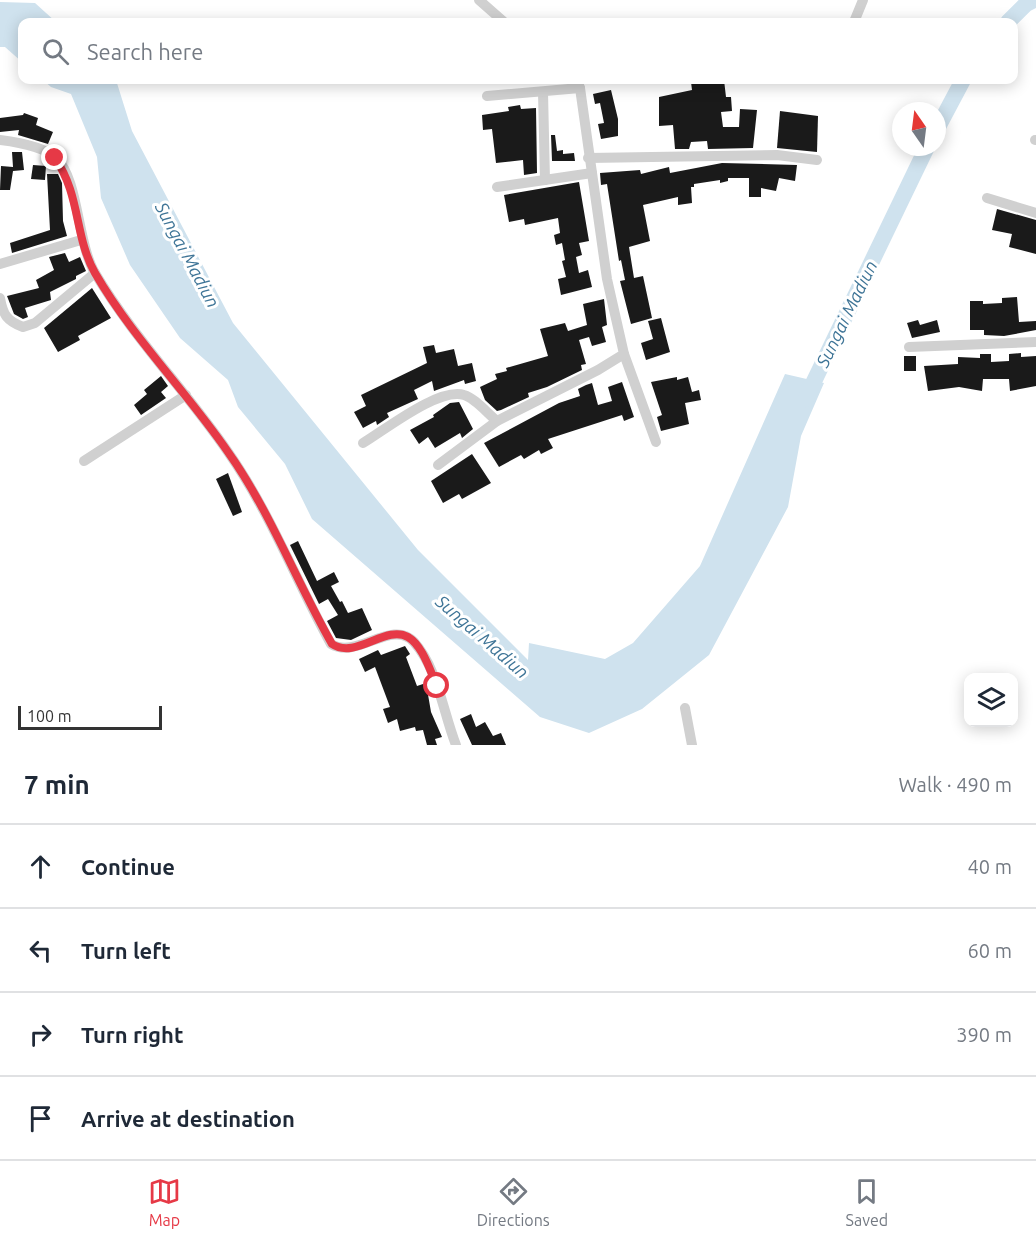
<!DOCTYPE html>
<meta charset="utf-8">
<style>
body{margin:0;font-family:Ubuntu,sans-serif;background:#f6f6f7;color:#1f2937}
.controls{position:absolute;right:18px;bottom:18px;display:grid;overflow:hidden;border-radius:12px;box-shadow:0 3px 15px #0003}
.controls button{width:54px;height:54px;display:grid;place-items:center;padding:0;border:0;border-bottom:2px solid #e0e1e3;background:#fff;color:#1f2937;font:30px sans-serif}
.compass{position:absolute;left:892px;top:102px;width:54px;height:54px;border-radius:50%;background:#fff;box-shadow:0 3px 15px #0003;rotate:346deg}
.scale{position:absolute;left:18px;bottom:15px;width:144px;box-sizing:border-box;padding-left:6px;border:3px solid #333;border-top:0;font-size:16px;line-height:21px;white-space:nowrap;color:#333;-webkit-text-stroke:4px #fff;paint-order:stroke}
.stop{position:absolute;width:18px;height:18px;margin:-14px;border:4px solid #e63946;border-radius:50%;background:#fff}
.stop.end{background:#e63946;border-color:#fff;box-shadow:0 2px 6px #0008}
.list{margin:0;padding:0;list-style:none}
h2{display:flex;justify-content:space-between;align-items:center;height:78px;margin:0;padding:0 24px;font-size:26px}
h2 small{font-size:20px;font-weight:400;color:#747a83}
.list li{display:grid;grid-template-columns:39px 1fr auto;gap:18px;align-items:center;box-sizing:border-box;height:84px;padding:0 24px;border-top:2px solid #e0e1e3}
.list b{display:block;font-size:22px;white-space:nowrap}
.list em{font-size:20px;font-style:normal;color:#747a83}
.icon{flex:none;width:33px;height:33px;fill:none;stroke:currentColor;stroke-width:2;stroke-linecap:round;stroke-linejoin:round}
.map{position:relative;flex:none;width:1036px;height:745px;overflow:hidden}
.search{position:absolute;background:#fff;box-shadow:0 3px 15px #0003;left:18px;right:18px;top:18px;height:66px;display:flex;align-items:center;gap:15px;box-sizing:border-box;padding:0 21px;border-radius:12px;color:#747a83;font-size:22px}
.sheet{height:414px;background:#fff}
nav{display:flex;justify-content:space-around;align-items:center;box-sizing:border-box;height:84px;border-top:2px solid #e0e1e3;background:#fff;font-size:16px;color:#747a83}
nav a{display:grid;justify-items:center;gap:3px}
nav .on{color:#e63946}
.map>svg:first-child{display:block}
.water{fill:#cfe2ee}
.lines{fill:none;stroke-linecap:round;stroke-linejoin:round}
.river{stroke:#cfe2ee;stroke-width:16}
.building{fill:#1a1a1a}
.minor{stroke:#d0d0d0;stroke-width:10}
.route{stroke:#e63946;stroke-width:8}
.labels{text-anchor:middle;stroke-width:6;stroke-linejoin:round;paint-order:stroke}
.water-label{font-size:18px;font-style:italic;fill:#3f7597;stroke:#fff}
</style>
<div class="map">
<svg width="1036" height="745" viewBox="0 0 1036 745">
<rect width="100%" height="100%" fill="#fff"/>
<g class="water">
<polygon points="0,2 35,3 56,22 22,22 22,62 5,47 0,47"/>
<polygon points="43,80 116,80 132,131 233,323 418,550 528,660 529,643 605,659 633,643 700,566 785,374 824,383 801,436 788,507 709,655 642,709 589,733 540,717 312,519 285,464 238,407 228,380 180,338 130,265 101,198 97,157 71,94 51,87"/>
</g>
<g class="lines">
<g class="river">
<polyline points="1008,22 1026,4 1034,0"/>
<polyline points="937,129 963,80"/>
<polyline points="805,400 927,147"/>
</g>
</g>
<g class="building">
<polygon points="724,80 726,97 731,97 732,111 721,112 723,127 739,127 740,109 757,110 753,148 708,149 707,141 691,142 689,149 675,149 673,125 659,126 659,97 692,90 691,82"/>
<polygon points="611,90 618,119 618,136 601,139 598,124 604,123 600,103 595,104 593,94"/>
<polygon points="520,105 521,109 536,108 537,173 524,175 523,160 496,163 492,129 483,130 482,115 509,111 508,107"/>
<polygon points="780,111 818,116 817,152 777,148"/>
<polygon points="24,113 38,118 36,125 53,132 48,144 18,135 19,130 0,132 0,118 23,115"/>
<polygon points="551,135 555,135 557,151 563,150 563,154 574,153 575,161 552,161"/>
<polygon points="12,152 22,152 24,170 13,171 10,190 0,190 1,166 13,167"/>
<polygon points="722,163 797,165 795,181 779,178 776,191 761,188 761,197 749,197 749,178 728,178 728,181 720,183 720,180 694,184 694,187 691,187 692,203 678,205 678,197 643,205 650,241 629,247 634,278 643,276 652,318 631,324 620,281 625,280 621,260 619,261 607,184 601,185 600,173 640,170 641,174 669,167 670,173"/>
<polygon points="33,165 46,166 45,180 31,179"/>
<polygon points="47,174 58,174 62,183 63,221 67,236 12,253 10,243 50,230"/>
<polygon points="579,182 589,241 579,243 582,255 576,257 579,273 588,270 592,287 561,295 558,279 566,277 562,261 565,260 562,243 556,245 554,235 560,233 558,218 525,225 524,219 509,222 504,195"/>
<polygon points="997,209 1036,220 1036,254 1009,247 1012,234 992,230"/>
<polygon points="65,253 69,262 80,257 86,271 76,276 76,279 50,292 51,300 25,308 28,317 23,319 14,314 7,296 39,288 36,280 54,270 49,257"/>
<polygon points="92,288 111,318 78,336 80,340 58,352 44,328"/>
<polygon points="1017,297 1019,322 1036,321 1036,330 1004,336 984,335 984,330 970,330 970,301 983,301 983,304 1002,303 1002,298"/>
<polygon points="604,299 607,325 602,327 606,342 592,346 589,337 579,340 586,364 581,365 582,370 547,387 528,393 529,397 501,410 497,411 485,400 480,387 497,379 495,374 507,371 506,368 548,356 540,329 565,323 568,331 587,325 583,304"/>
<polygon points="661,318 670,352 646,360 641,343 653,339 648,321"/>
<polygon points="918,320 920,325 937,320 940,332 912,338 907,323"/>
<polygon points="434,345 436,353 454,349 458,366 472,363 476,381 465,384 464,380 434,391 432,381 414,390 418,399 387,413 389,417 377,425 376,421 363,428 354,412 366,406 361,395 427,363 423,347"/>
<polygon points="1021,353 1021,357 1036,356 1036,386 1010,391 1009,379 983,379 982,391 959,387 928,391 924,366 958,364 958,357 980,358 980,354 991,354 991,362 1009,361 1009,354"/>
<rect x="904" y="356" width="12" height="15"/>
<polygon points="161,376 168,386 161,392 166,398 141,415 134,405 147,394 144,390"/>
<polygon points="677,377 677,380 688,377 692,392 699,390 701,400 685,403 689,424 661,431 657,417 662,415 651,382"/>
<polygon points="622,382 634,417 624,421 622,415 548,439 553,448 541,454 539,450 524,459 521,455 499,467 484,443 559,403 580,396 578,389 586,385 592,383 598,405 612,401 608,387"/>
<polygon points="459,402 473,429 462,438 460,433 435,448 428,437 419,444 410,430 434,417 433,415 450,403"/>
<polygon points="472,454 491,483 462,499 459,494 443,503 431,481"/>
<polygon points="228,473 242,512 233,516 216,479"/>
<polygon points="298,541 317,581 334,572 339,582 331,586 340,602 342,601 348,613 362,608 372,630 351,640 336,638 327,621 338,615 328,599 319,604 290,545"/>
<polygon points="405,646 410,654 406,657 417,686 426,683 431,712 442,737 435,739 437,745 427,745 423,730 416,731 415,727 400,731 397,719 388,723 383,709 390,707 375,667 365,672 359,659 378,650 381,655"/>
<polygon points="471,714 476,727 485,722 493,736 501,733 506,745 472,745 460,719"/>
</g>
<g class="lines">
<g class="minor">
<polyline points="479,0 504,22"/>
<polyline points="854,22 863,0"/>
<polyline points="543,92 545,180"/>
<polyline points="487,96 580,88"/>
<path d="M0,140C16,142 44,147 56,158C79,179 77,243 95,273C133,337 186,391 228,452C270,512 296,581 331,644C357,660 392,618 414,642C438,669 443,712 456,745"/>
<polyline points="1035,140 1036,140"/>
<polyline points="588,158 777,155 817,160"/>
<polyline points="497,187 592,173"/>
<polyline points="987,198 1036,213"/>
<polyline points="0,264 81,240"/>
<path d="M0,298C3,315 7,321 23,327L35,323L95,273"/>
<polyline points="909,347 1036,342"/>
<polyline points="624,354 656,442"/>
<path d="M363,443C385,430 439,387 464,395C475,398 488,414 497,421"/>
<polyline points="84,461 186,395"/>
<polyline points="438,465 497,421 598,370 624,354 607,279 580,88 577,80"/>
<polyline points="685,708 692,745"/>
</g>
</g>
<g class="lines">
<path class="route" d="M55,158C81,196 74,236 95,273C132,337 186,391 228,452C270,511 296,581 332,644C356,660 386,624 408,637C423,646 430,671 437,686"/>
</g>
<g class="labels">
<g class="water-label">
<text transform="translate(187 255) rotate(62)" y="6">Sungai Madiun</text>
<text transform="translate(847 314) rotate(-64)" y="6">Sungai Madiun</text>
<text transform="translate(482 637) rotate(41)" y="6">Sungai Madiun</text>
</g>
</g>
</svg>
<div class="controls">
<button><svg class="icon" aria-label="layers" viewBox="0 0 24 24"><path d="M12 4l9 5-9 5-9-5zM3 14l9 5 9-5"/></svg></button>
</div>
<svg class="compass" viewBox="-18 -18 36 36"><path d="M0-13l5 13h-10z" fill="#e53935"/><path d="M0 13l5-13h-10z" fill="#747a83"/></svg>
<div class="scale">100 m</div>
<div class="stop" style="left:437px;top:686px"></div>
<div class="stop end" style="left:55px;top:158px"></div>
<div class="search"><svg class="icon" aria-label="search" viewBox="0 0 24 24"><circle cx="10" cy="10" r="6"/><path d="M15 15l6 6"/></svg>Search here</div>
</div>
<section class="sheet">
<h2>7 min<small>Walk · 490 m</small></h2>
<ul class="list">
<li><svg class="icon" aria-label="ahead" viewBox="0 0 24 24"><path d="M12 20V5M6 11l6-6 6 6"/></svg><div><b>Continue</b></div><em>40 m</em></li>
<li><svg class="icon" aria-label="left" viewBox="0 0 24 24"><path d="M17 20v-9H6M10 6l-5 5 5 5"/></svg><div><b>Turn left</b></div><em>60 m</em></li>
<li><svg class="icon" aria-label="right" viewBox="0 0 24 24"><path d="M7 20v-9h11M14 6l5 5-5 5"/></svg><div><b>Turn right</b></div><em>390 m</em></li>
<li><svg class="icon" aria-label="arrive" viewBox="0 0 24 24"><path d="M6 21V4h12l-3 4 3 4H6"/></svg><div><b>Arrive at destination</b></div></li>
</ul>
</section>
<nav>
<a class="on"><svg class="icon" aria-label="map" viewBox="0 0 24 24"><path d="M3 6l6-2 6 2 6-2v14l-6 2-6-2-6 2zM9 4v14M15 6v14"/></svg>Map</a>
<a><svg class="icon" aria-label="directions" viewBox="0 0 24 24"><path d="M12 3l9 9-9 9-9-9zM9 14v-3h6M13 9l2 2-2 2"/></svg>Directions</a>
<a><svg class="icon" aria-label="saved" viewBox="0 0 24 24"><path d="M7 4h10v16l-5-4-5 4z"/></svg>Saved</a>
</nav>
